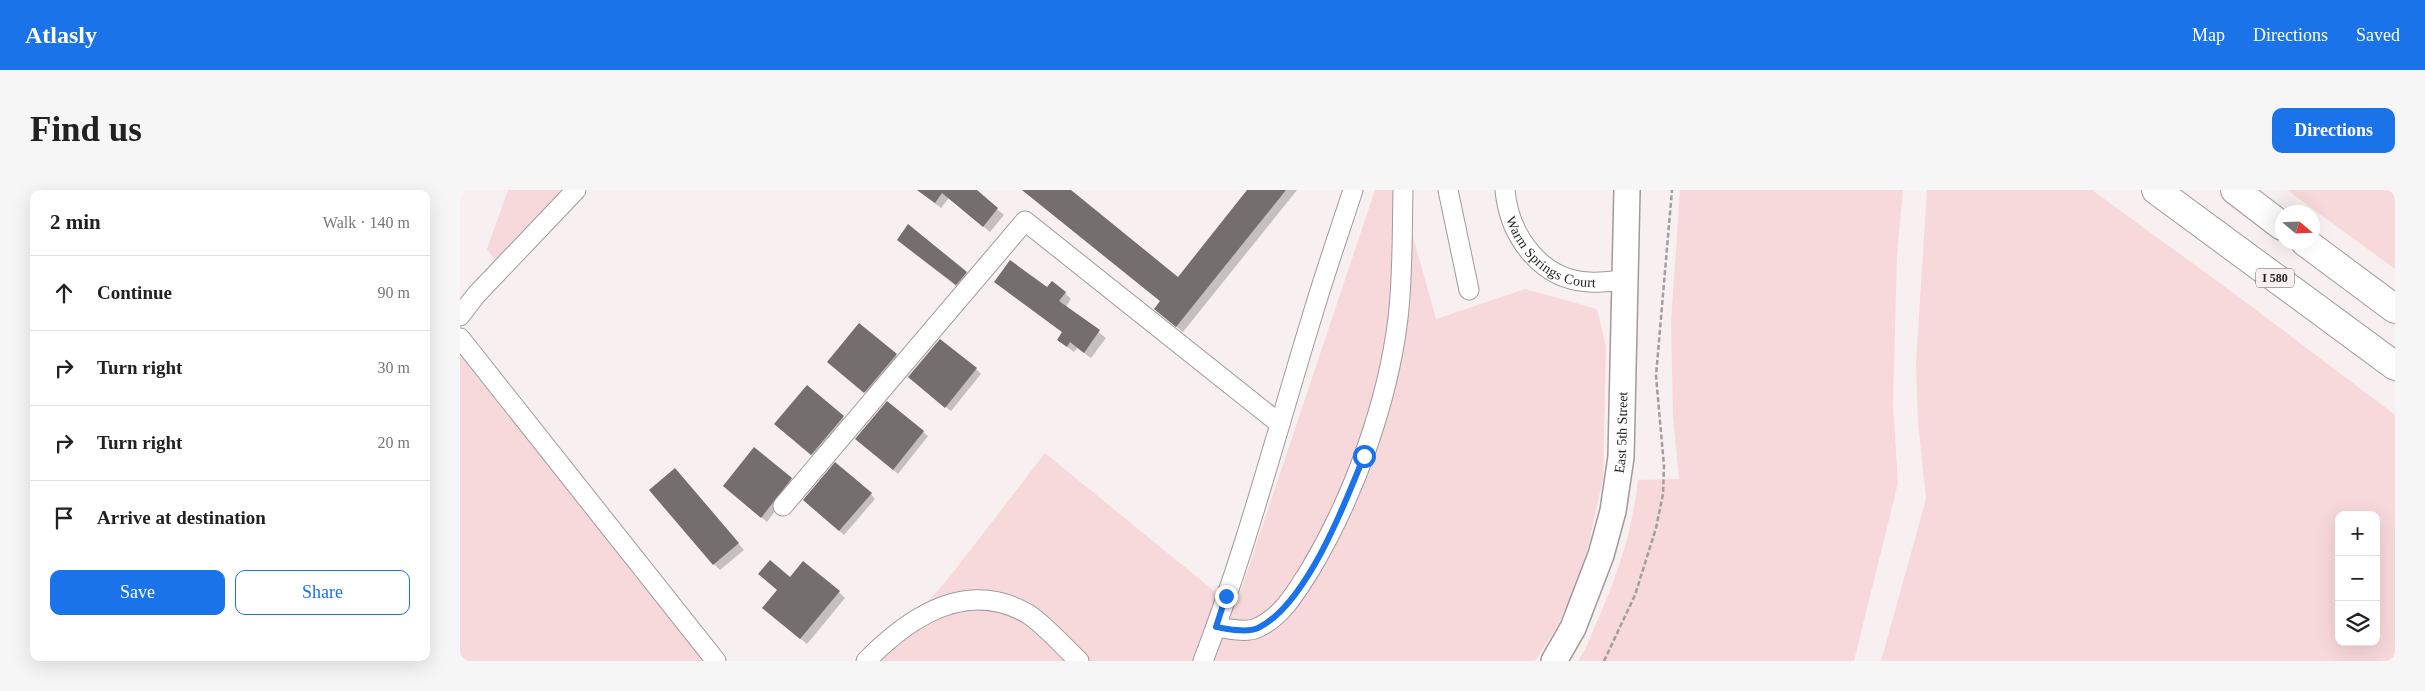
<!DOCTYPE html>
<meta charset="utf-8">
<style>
body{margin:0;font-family:Georgia,serif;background:#f6f6f6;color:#222}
.controls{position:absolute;right:15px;bottom:15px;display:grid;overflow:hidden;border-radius:10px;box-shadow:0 5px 20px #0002}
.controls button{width:45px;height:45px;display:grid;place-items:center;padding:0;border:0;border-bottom:1px solid #e0e0e0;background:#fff;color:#222;font:25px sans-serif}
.compass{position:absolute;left:1815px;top:15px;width:45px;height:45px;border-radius:50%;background:#fff;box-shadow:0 5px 20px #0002;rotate:109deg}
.stop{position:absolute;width:15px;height:15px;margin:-11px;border:4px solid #1a73e8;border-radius:50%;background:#fff}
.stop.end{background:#1a73e8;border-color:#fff;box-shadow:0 1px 5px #0008}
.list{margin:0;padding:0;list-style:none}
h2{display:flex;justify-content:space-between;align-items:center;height:65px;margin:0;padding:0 20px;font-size:21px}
h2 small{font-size:16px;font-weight:400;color:#767676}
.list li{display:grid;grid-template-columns:32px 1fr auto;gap:15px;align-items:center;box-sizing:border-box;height:75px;padding:0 20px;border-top:1px solid #e0e0e0}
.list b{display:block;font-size:19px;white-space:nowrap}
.list em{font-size:16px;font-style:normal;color:#767676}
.actions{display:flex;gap:10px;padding:15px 20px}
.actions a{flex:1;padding:11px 0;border:1px solid #1a73e8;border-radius:10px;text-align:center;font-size:18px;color:#1a73e8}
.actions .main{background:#1a73e8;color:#fff}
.icon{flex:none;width:28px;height:28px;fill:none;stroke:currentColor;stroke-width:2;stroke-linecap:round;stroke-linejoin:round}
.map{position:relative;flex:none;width:1935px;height:471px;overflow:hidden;border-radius:10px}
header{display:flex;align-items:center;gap:30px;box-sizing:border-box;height:70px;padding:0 25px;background:#1a73e8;color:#fff}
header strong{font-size:24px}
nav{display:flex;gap:28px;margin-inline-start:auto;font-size:18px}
.intro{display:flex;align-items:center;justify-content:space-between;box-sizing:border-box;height:120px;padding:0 30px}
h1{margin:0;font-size:35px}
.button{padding:12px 22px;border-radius:10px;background:#1a73e8;color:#fff;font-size:18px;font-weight:700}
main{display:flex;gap:30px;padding:0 30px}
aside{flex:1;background:#fff;border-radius:10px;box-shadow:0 5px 20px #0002}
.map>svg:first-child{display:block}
.green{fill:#f8d9db;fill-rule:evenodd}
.shadow{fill:#0003}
.building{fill:#756e6e}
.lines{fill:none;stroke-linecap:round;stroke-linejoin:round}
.minor-casing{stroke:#a1999a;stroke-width:21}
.major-casing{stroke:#a1999a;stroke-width:28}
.highway-casing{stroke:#a1999a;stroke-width:30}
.path{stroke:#a39d9d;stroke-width:2.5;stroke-dasharray:5 2.5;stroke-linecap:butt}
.minor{stroke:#fff;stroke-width:19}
.major{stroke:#fff;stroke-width:25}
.highway{stroke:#fff;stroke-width:28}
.route{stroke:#1a73e8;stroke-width:6}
.labels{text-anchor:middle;stroke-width:4;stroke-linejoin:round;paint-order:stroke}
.shield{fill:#f8eff0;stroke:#625d5e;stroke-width:1}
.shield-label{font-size:12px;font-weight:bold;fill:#221f1f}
.street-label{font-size:14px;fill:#221f1f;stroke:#f8eff0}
</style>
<header>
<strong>Atlasly</strong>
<nav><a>Map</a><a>Directions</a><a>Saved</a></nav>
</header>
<div class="intro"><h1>Find us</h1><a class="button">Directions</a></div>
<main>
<aside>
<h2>2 min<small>Walk · 140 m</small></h2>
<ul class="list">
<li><svg class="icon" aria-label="ahead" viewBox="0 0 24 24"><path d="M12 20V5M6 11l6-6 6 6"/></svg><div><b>Continue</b></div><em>90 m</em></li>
<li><svg class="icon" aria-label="right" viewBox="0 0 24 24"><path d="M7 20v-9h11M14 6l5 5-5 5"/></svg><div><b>Turn right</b></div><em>30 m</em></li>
<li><svg class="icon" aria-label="right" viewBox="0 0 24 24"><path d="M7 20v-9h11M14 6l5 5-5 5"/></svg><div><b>Turn right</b></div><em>20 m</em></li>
<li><svg class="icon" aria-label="arrive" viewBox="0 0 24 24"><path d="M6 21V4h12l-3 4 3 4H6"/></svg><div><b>Arrive at destination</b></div></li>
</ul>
<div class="actions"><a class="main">Save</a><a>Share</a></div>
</aside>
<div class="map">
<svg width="1935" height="471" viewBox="0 0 1935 471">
<rect width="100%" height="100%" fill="#f8eff0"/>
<g class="green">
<polygon points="48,0 106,0 37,73 27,59"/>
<polygon points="915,0 940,0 976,129 1065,99 1137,119 1146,157 1143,289 1127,361 1115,397 1098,435 1075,471 414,471 488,389 585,263 775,418"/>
<path d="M1220,0H1443L1437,65L1433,214L1438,293L1394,471H1118C1127,458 1132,443 1138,429C1159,382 1172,341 1178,290L1219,289L1213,227L1211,132Z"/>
<path d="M1467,0H1632L1779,107L1935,225V471H1421L1466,309L1458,232L1456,173ZM1879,325H1916V452H1879Z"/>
<polygon points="1827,0 1935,0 1935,79"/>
<polygon points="0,166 246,471 0,471"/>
</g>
<g class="shadow">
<polygon points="457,0 514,0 544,25 530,42 489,8 481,18"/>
<polygon points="562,0 609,0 718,88 789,0 837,0 723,142 695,119 701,112"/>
<polygon points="442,54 506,83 510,88 500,99"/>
<polygon points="536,92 605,103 611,109 606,117 646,148 631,168 617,158 614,162 599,150 603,143"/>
<polygon points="399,135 441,170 410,206 374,177"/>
<polygon points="516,179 521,184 491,221 471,205"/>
<polygon points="347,197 388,232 357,269 321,239"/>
<polygon points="463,242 468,246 438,284 418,267"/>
<polygon points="221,286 284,360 260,380 254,374"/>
<polygon points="331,289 336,293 307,332 269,301"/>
<polygon points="411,304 415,309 384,345 349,315"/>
<polygon points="379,402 385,408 347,454 310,424"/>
</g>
<g class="building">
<polygon points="457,0 517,0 538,18 523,37 482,3 475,13"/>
<polygon points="562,0 611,0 718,87 787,0 826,0 716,137 694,119 700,111"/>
<polygon points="448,34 507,82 496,95 437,50"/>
<polygon points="550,70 587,97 592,91 606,102 599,111 640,140 624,163 610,152 607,157 597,150 602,142 534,92"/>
<polygon points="399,133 437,164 404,203 367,172"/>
<polygon points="480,149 517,178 485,218 448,187"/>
<polygon points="347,195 384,226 351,265 314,234"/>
<polygon points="427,211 464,241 433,280 395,249"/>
<polygon points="294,257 332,288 301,328 263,296"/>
<polygon points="375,272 412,303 379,341 343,310"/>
<polygon points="215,278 279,353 253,375 189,300"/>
<polygon points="310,370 330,387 343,371 380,401 340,449 302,418 317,400 298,384"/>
</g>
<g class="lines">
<defs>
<g id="minor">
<polyline points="988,0 1009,100"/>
<path id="s1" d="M1045,0C1049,45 1080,90 1129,92C1141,93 1153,91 1164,90"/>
<polyline points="0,126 16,105 116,0"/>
<polyline points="0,148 256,471"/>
<polyline points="323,316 565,31 820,234"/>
<path d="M756,437C769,439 786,443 797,438C822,427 836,402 850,380C893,308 928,213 938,128C943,86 942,43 943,0"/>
<path d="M406,471C449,427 507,388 568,424C585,435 604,457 619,471"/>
<path d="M743,471C786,360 816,244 851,130C864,86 879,43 893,0"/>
</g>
<g id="major">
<path id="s2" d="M1094,471L1113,438L1141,365L1153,321L1161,267L1167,0"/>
</g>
<g id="highway">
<polyline points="1696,0 1935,176"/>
<polyline points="1775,0 1822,36"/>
<polyline points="1845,52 1935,119"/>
</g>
</defs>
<use href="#minor" class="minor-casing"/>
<use href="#major" class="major-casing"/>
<use href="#highway" class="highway-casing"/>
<polyline class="path" points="1144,471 1175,405 1196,338 1203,304 1204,276 1196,186 1212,0"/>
<use href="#minor" class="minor"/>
<use href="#major" class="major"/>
<use href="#highway" class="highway"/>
</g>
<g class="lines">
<path class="route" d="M766,406L756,437C769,439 786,443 798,438C846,415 885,314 904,266"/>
</g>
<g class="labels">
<rect class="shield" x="1796" y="78.5" width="38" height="19" rx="4"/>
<g class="shield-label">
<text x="1815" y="92">I 580</text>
</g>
<g class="street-label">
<text dy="5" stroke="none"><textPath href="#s1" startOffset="85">Warm Springs Court</textPath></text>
<text dy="5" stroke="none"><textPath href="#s2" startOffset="241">East 5th Street</textPath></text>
</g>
</g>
</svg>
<div class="controls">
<button>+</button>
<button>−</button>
<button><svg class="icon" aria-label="layers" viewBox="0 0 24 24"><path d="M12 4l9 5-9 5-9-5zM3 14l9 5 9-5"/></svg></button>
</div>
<svg class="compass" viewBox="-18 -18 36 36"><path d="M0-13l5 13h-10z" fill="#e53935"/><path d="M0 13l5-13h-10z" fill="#767676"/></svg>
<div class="stop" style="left:904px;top:266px"></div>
<div class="stop end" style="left:766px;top:406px"></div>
</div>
</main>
